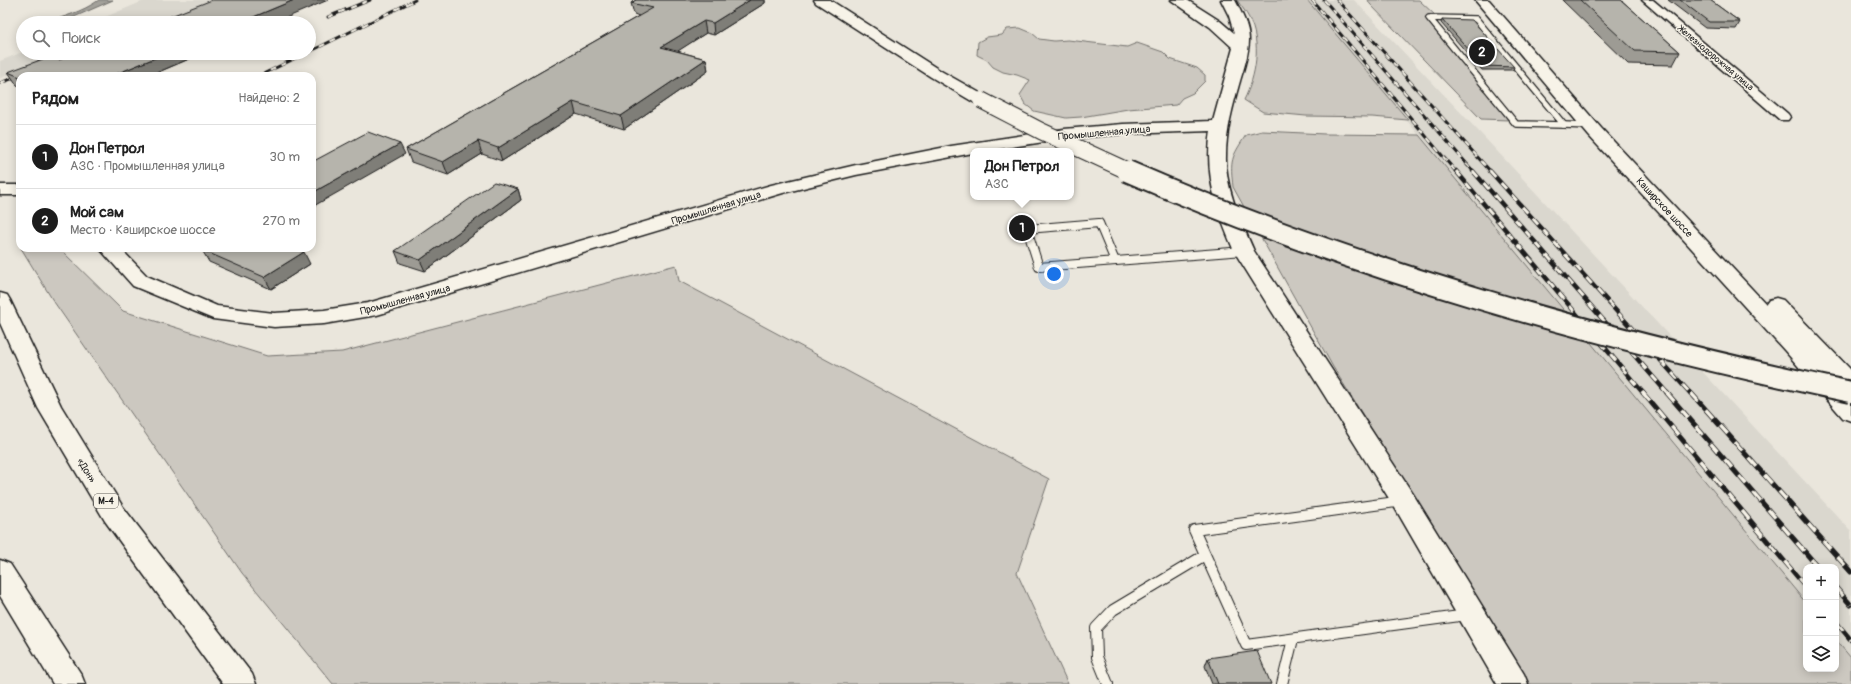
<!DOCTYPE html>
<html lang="ru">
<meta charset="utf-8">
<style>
body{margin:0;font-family:Pangolin,sans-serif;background:#f2f2f2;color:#222}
.controls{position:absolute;right:12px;bottom:12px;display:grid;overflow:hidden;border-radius:8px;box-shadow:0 2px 10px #0003}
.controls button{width:36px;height:36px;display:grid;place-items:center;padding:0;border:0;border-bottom:1px solid #e0e0e0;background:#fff;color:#222;font:20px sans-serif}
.you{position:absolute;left:1054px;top:274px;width:14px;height:14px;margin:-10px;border:3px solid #fff;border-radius:50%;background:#1a73e8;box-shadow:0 0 0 6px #1a73e833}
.badge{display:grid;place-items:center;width:26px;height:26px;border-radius:50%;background:#1c1c1c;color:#fff;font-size:13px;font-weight:700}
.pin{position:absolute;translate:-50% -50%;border:2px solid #fff;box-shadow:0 1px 4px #0006}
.popup{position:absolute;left:970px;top:148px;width:104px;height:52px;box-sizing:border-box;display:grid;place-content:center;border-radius:8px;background:#fff;filter:drop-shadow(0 1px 3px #0005);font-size:13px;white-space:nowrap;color:#767676}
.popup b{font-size:15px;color:#222}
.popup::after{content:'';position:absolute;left:50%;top:100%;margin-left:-8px;border:8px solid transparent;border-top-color:#fff}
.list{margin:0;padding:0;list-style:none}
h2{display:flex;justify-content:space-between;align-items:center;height:52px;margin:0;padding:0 16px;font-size:17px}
h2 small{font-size:13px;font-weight:400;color:#767676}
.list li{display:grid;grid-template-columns:26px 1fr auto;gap:12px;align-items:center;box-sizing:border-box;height:64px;padding:0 16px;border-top:1px solid #e0e0e0}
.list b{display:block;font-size:15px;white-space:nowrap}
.list p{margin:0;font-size:13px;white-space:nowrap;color:#767676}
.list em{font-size:13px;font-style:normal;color:#767676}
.icon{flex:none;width:22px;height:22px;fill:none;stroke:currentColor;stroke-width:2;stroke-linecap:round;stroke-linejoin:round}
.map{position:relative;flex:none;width:1851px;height:684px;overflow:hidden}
.search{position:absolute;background:#fff;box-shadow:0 2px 10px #0003;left:16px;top:16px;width:300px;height:44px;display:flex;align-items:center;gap:10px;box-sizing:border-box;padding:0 14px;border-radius:22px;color:#767676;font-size:15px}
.panel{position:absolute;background:#fff;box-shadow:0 2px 10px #0003;left:16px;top:72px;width:300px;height:180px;border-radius:12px}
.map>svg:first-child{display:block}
.built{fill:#dad7ce}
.green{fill:#ccc8c0;stroke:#74726e}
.water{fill:#a3a19a;stroke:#6d6c68}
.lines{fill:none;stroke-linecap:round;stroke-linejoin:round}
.lane-far2-casing{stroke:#1c1c1c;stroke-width:8}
.lane-far1-casing{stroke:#1c1c1c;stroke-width:10}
.lane-casing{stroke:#1c1c1c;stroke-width:12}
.street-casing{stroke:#1c1c1c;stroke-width:3}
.secondary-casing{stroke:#1c1c1c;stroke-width:3}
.primary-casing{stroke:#1c1c1c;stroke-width:3}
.highway-casing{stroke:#1c1c1c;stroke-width:3}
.lane-far2{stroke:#f7f3e8;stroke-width:5.5}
.lane-far1{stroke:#f7f3e8;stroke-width:8}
.lane{stroke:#f7f3e8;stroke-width:10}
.street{fill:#f7f3e8;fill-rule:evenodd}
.secondary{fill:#f7f3e8;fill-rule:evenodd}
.primary{fill:#f7f3e8;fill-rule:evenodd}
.highway{fill:#f7f3e8;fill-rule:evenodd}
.rail-far2-casing{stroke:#1c1c1c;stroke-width:3}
.rail-far1-casing{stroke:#1c1c1c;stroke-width:4.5}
.rail-casing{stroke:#1c1c1c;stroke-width:5}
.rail-far2{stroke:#f7f3e8;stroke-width:2;stroke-dasharray:6;stroke-linecap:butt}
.rail-far1{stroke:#f7f3e8;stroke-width:3;stroke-dasharray:8;stroke-linecap:butt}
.rail{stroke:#f7f3e8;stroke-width:3.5;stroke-dasharray:11;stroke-linecap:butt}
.secondary-bridge-far1-casing{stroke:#1c1c1c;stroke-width:18;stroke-linecap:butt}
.secondary-bridge-casing{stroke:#1c1c1c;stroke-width:24;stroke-linecap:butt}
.secondary-bridge-far1{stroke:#f7f3e8;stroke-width:16}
.secondary-bridge{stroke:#f7f3e8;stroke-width:20}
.wall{fill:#9d9b94;stroke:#1c1c1c}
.shaded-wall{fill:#7f7e78;stroke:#1c1c1c}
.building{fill:#b6b4ac;stroke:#1c1c1c}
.labels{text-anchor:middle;stroke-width:3;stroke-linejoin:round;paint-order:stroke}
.far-street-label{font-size:9px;fill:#1c1c1c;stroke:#f7f3e8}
.shield{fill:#f7f3e8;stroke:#5e5c59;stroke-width:1}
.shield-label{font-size:9px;font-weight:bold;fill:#1c1c1c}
.street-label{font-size:10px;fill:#1c1c1c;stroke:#f7f3e8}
</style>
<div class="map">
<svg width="1851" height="684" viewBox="0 0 1851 684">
<rect width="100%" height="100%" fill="#eae6dc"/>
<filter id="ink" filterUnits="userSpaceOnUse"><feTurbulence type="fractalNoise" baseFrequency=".025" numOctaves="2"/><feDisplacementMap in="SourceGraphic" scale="8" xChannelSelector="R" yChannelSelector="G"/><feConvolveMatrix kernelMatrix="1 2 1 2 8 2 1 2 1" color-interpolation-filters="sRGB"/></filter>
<g filter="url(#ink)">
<g class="built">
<polygon points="146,0 214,0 151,23 91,23"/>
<polygon points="1307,0 1354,0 1483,136 1851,531 1851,658 1836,640 1836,567 1806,567 1806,603"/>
<polygon points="23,52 23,53 68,53 0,78 0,61"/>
</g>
<g class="green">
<path d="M1237,0H1307L1408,120L1372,117L1306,116L1263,112L1244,100C1256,76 1262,43 1249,18C1246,12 1241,6 1237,0Z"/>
<polygon points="1368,0 1419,0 1437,17 1426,18 1509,120 1481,119 1370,4"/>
<polygon points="1020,28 1032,33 1039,39 1054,41 1068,40 1127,47 1137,43 1163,52 1170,59 1197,68 1205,75 1205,81 1193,93 1182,98 1176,105 1128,109 1081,117 1066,118 1034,111 1025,104 1020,95 1030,80 1017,75 1003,72 993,67 987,60 977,55 978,42 987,37 1002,35 1007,29"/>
<path d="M1262,131L1325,134L1419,135L1806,603V669H1836V640L1851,658V684H1530L1333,367L1233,187C1230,160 1231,158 1246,135Z"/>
<polygon points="21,248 59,248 123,311 267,356 342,352 676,265 679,281 1049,479 1017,573 1068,684 333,684 242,573 52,299"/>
</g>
<path class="water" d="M99,0H113L65,21L44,23C63,17 82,12 99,0Z"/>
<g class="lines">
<defs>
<g id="lane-far2">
<polygon points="1429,18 1476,19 1564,125 1516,124"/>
<polyline points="1564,125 1590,126"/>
</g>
<polyline id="lane-far1" points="1115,261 1099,223 1027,229 1039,267 1244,251"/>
<g id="lane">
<polyline points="1403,501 1194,530 1246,645 1467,615"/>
<polyline points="1108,684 1097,657 1096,628 1113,610 1205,555"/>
<polyline points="1282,684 1293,639"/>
</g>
<polygon id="street" points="1642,0 1653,0 1788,114 1790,117 1788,120 1780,120"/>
<g id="secondary">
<polygon points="814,0 830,0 941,71 987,97 989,100 987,103 981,105 975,103 931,77 816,3"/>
<path d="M1171,0H1187L1220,21L1234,33L1229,16L1221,0H1235C1241,12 1249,26 1249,40C1249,53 1244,68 1240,81C1233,106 1226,130 1226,156C1225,189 1241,221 1254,251L1413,494L1524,674L1528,684H1497L1395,508L1234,251C1217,212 1204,175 1211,131L1123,134L1064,139L985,151H973V153L856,175L783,193L377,315L324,324L274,327L213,319L133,286L99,248H120L147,276L217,306L274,313L324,310L368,303L771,185L856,165L951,146L1064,129L1123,124L1213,121L1233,48L1210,27Z"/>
<rect x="0" y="185" width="20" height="10"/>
</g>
<polygon id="primary" points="1475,0 1489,0 1601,128 1766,304 1769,300 1776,298 1783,300 1851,370 1851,392 1845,390 1851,397 1851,421 1843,418 1785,351 1589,136"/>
<g id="highway">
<polygon points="0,293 7,295 10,300 61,406 123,507 252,674 256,684 223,684 105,521 38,408 0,323"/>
<polygon points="0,560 10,564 81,674 85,684 53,684 0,596"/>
</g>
</defs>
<use href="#lane-far2" class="lane-far2-casing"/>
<use href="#lane-far1" class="lane-far1-casing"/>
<use href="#lane" class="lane-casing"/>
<use href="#street" class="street-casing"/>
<use href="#secondary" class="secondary-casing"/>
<use href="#primary" class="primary-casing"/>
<use href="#highway" class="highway-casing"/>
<use href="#lane-far2" class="lane-far2"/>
<use href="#lane-far1" class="lane-far1"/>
<use href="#lane" class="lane"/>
<use href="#street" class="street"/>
<use href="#secondary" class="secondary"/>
<use href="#primary" class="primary"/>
<use href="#highway" class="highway"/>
<defs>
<g id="rail-far2">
<polyline points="1312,0 1456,172"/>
<polyline points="1324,0 1474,172"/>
<polyline points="1337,0 1491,172"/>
<polyline points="328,17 370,0"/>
<polyline points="309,52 415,0"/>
<polyline points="259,76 306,53"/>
<polyline points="0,83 22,75"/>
</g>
<g id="rail-far1">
<polyline points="1456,171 1644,394"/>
<polyline points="1473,171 1668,394"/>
<polyline points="1490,171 1691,394"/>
</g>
<g id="rail">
<polyline points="1643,393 1806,587"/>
<polyline points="1667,393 1818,567"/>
<polyline points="1691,393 1851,572"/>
<polyline points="1836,588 1851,605"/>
<polyline points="1836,622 1851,640"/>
</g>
</defs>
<use href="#rail-far2" class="rail-far2-casing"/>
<use href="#rail-far1" class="rail-far1-casing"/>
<use href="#rail" class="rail-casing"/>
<use href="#rail-far2" class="rail-far2"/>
<use href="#rail-far1" class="rail-far1"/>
<use href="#rail" class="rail"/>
<defs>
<polyline id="secondary-bridge-far1" points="981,100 1041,131 1130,172"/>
<path id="secondary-bridge" d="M1127,171C1359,272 1604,340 1851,392"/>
</defs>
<use href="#secondary-bridge-far1" class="secondary-bridge-far1-casing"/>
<use href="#secondary-bridge" class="secondary-bridge-casing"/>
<use href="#secondary-bridge-far1" class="secondary-bridge-far1"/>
<use href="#secondary-bridge" class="secondary-bridge"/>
</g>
<g class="wall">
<polygon points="636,0 765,0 765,3 714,35 706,33 677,51 706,59 708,71 624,129 576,114 502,161 482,154 448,175 411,162 406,149 639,16 634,14 631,3"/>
<polygon points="1562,0 1621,0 1680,52 1673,65 1628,64"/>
<polygon points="1668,0 1710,0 1740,22 1736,29 1705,28"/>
<polygon points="1442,19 1514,67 1513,70 1482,70 1441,23"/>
<polygon points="77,53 203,53 149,76 20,76 20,87 17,85 8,72 59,60"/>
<polygon points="518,189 521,200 425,271 400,263 395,251"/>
<polygon points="202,250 310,264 271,289 209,262"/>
<polygon points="1208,658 1271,684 1212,684 1205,666"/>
</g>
<g class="shaded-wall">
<polygon points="294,0 328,0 274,23 239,23"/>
<polygon points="750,0 765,0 765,3 714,35 713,23"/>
<polygon points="704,21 706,33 664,60 661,47"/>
<polygon points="167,53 203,53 149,76 111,76"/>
<polygon points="706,59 708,71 624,129 621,116"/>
<polygon points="573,102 576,114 502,161 498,148"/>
<polygon points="478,141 482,154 448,175 443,162"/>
<polygon points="400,144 405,154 312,207 312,193"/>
<polygon points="518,189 521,200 425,271 420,260"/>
<polygon points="304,252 310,264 271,289 264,277"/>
</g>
<g class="building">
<polygon points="212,0 294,0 239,23 153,23"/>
<polygon points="636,0 750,0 713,23 704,21 661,47 706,59 621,116 573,102 498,148 478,141 443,162 406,149 653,8 631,3"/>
<polygon points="1580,0 1621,0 1680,52 1635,51"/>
<polygon points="1680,0 1710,0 1740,22 1709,22"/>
<polygon points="1442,19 1472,20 1514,67 1483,66"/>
<polygon points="77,53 167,53 111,76 20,76 20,77 8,72 51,56 59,60"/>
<polygon points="368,132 400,144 312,193 312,162"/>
<polygon points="494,182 518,189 420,260 395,251"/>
<polygon points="207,248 294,248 304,252 264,277 202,250"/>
<polygon points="1257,651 1271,684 1218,684 1208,658"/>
</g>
</g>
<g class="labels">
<g class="far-street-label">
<text transform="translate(1716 58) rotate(40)" y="3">Железнодорожная улица</text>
</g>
<rect class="shield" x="94" y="494" width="24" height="14" rx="3"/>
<g class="shield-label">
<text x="106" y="504">М-4</text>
</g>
<g class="street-label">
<text transform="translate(1104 132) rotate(-5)" y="4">Промышленная улица</text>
<text transform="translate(716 207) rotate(-17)" y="4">Промышленная улица</text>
<text transform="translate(1665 207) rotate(47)" y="4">Каширское шоссе</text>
<text transform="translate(405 299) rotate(-15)" y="4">Промышленная улица</text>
<text transform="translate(87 470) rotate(59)" y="4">«Дон»</text>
</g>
</g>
</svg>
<div class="controls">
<button>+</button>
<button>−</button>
<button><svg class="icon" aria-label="layers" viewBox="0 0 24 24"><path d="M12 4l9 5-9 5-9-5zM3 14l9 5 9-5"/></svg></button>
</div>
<div class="you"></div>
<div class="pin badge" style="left:1022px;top:228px">1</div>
<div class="popup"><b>Дон Петрол</b>АЗС</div>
<div class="pin badge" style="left:1482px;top:52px">2</div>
<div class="search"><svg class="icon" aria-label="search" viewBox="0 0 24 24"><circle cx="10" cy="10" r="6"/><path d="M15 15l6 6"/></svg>Поиск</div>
<section class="panel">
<h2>Рядом<small>Найдено: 2</small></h2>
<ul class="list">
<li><span class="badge">1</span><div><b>Дон Петрол</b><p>АЗС · Промышленная улица</p></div><em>30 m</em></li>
<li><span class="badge">2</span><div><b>Мой сам</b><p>Место · Каширское шоссе</p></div><em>270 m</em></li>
</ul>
</section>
</div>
